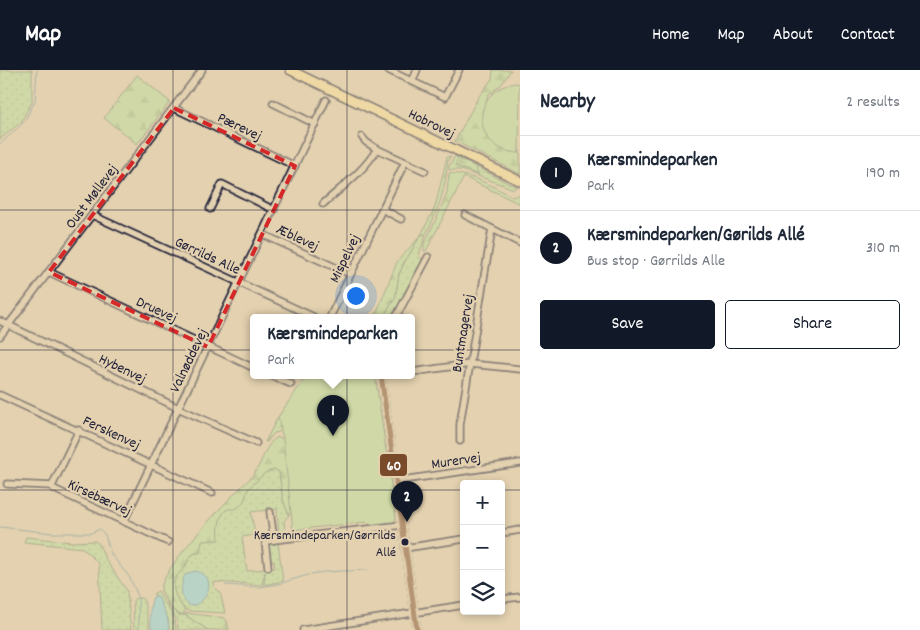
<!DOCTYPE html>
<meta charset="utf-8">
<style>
body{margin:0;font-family:Dekko,sans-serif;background:#f6f6f7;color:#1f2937}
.controls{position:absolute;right:15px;bottom:15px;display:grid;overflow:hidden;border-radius:5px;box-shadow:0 2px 8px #0003}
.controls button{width:45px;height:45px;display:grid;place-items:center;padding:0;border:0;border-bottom:1px solid #e0e1e3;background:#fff;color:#1f2937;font:25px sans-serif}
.you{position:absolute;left:355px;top:225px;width:18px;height:18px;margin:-12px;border:4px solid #fff;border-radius:50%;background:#1a73e8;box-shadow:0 0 0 8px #1a73e833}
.badge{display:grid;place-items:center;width:32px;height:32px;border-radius:50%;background:#111827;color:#fff;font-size:16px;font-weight:700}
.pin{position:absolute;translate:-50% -41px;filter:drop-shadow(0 1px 2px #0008)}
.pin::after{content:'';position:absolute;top:26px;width:18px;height:15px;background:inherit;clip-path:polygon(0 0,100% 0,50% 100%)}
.popup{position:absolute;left:250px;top:244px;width:165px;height:65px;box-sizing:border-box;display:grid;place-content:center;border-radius:5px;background:#fff;filter:drop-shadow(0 1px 4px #0005);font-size:16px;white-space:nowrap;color:#747a83}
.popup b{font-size:19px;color:#1f2937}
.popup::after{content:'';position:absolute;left:50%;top:100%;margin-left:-10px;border:10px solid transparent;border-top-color:#fff}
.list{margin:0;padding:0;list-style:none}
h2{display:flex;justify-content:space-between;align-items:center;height:65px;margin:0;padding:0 20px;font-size:21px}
h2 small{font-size:16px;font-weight:400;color:#747a83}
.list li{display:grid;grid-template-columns:32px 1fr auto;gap:15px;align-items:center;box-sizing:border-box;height:75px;padding:0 20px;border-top:1px solid #e0e1e3}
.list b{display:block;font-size:19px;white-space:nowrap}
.list p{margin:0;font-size:16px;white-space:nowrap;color:#747a83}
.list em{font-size:16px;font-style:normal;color:#747a83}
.actions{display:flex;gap:10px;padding:15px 20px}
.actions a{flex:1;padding:11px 0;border:1px solid #111827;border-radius:5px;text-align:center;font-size:18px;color:#111827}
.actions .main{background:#111827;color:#fff}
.icon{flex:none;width:28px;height:28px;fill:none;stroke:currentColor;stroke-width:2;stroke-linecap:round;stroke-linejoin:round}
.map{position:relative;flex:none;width:520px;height:560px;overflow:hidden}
header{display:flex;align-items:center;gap:30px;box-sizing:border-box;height:70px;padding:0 25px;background:#111827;color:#fff}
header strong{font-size:24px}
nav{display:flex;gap:28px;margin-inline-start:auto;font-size:18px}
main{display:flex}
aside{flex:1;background:#fff}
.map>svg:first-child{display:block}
.grass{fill:url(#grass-dots);stroke:#6c816c}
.forest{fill:url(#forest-firs);stroke:#6c816c}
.park{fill:#b6e09c;stroke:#6c816c}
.water{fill:#85d5e2;stroke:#5d8d9f}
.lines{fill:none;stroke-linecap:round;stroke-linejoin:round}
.stream{stroke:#5d8d9f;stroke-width:1}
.minor-casing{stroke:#22223b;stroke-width:9}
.major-casing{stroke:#22223b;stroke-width:11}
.minor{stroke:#e3d1af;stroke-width:5.5}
.major{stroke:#fbdf96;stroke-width:8}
.bus-1-casing{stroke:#e3d1af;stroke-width:9}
.bus-1{stroke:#7a4b2a;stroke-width:5}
.marked{fill:none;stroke:#d62828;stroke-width:4;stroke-dasharray:10 6;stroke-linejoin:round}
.grid{fill:none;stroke:#22223b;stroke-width:1;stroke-opacity:0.55}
.bus-dot{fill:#22223b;stroke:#e3d1af;stroke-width:2}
.labels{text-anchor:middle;stroke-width:4.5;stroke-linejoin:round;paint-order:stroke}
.bus-label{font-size:14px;fill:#22223b;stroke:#e3d1af;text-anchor:end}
.street-label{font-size:15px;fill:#22223b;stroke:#e3d1af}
.line-badge{stroke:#e3d1af;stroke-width:2}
.badge-label{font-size:14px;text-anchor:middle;font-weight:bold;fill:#fff}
</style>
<header>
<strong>Map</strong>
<nav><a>Home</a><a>Map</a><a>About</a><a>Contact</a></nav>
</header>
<main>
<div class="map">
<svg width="520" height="560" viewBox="0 0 520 560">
<defs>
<pattern id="grass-dots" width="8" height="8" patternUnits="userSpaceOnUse" patternTransform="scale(1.25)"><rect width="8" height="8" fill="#b6e09c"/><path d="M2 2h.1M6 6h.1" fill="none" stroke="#9cc087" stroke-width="1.8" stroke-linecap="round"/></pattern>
<pattern id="forest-firs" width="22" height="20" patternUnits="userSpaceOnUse" patternTransform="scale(1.25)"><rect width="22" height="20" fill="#b6e09c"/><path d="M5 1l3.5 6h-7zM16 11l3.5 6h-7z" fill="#9cc087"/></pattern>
</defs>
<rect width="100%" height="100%" fill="#e3d1af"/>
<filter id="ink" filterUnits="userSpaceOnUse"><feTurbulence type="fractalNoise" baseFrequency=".02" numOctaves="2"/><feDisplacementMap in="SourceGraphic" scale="10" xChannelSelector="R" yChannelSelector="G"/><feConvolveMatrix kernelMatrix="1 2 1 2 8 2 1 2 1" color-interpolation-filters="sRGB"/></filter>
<g filter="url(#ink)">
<g class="grass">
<polygon points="0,0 32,0 32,32 21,52 0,69"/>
<polygon points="455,86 516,117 514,119 461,100 449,100 449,96"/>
<polygon points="426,164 419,185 423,191 398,240 392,247 383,247 395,228 399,204 404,193 421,165"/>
<path d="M275,399L279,402L283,430L289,445L284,451L285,463L279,465L277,439L251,442L255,465L242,467L247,501L275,498L274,491H270L268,473L278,472L283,511L264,515L265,502L262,515L215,512L214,517L220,522L225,543L188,541C177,534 169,518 176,506C178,502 183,500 185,497C189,490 189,485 197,483L202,471L218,460L220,449L224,441L244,428L248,419L265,403Z"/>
<polygon points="26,467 72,472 95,471 99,474 106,490 127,521 131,560 102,560 99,494 83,478 24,472"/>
<polygon points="158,521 173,546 176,560 169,560 168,550 158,527 153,524"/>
<polygon points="161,521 174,541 178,545 185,545 208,560 178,560 177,551"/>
<polygon points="136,528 142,528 144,531 150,560 134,560 133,530"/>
</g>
<g class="forest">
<polygon points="493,0 511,0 501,15 488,25 482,43 520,80 520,104 455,71 479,26 492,9"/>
<polygon points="137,5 170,32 137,74 104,48"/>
<path d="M451,86L448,90C445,120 440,137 426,164L421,165L404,193L399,204L395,228L383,247H375L397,192L421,165L435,137L447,87Z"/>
<polygon points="458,88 474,96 479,105 455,96"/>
<path d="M449,103C473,104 492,116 513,127L520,124V134L464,107L426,181H424V174L439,143L447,122Z"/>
<path d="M298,320C294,334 292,362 274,363L267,372H265L278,347Z"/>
<path d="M278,367L287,370L293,440L289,445L283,430L279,402L275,399L265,403L248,419L244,431L239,437L235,439H227C218,447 218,459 219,470L202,471L200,483C189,482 189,491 184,498C178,505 172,509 174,519C175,528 181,534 185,541L183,545C172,544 166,529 161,521C159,501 226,432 242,416C247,412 252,407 255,402C263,391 266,372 278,367Z"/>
<polygon points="186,543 225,548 227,551 229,560 208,560 185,545"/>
</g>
<g class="park">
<path d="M516,13L520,14L519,83C472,81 468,20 516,13Z"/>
<polygon points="307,305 375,305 396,448 393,453 374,455 367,452 293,460 283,369 278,347"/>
</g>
<g class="water">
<path d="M194,501C217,503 211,532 191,536C179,530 180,515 185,505Z"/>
<path d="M156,526H158L168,550L169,560H152C149,549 149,538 153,527Z"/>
</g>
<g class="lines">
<g class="stream">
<polyline points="0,74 24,52 35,31 37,0"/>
<polyline points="0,457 53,463 91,463 100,459 105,465 111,484 130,508 138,526 139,560"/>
<polyline points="311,504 324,502 367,500"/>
<polyline points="225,515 259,517"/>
<polyline points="260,517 278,514 308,505"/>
</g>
<defs>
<g id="minor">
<polyline points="388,0 445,27 459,0"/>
<polyline points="412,12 417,0"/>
<polyline points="273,33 315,54"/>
<polyline points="174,38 295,96"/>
<polyline points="362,67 366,72 377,79"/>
<path d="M323,134C342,117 364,101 377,79L425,101"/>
<polyline points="210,139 222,114 274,140"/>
<polyline points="382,139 401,149"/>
<polyline points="92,145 314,247"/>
<polyline points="465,145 520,173"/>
<polyline points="262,164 350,204"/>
<polyline points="49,202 254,298"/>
<polyline points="330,247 405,92"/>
<polyline points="396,247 428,187"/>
<polyline points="0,251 178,338 256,373"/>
<polyline points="0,266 202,0"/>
<polyline points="412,302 470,294 520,299"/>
<polyline points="270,305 291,314"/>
<polyline points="381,305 417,560"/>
<polyline points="0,325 212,423"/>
<polyline points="79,360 52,416 54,419 168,472"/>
<polyline points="460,371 460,354 492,159"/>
<polyline points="396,411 520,393"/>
<polyline points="7,414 52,416"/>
<polyline points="270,442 274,470"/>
<polyline points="124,451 326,30"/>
<polyline points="501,463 520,460"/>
<polyline points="405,478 464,469"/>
<polyline points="268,497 265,471 402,455"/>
<polyline points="501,529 520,527"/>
<polyline points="303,560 464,535"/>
</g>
<polyline id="major" points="290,0 520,111"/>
</defs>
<use href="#minor" class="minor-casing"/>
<use href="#major" class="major-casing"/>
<use href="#minor" class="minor"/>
<use href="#major" class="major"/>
<defs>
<polyline id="bus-1" points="381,305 417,560"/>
</defs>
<use href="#bus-1" class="bus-1-casing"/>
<use href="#bus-1" class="bus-1"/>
</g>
</g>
<path d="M0 0H520V560H0ZM174,38L295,96L208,277L49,202Z" fill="#e3d1af" fill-opacity=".55" fill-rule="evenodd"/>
<path class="marked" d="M174,38L295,96L208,277L49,202Z"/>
<path class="grid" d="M173,0V560M347,0V560M0,140H520M0,280H520M0,420H464M501,420H520"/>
<circle class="bus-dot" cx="405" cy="472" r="4.5"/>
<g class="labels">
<g class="bus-label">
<text x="396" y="469">Kærsmindeparken/Gørrilds<tspan x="396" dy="17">Allé</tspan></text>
</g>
<g class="street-label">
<text transform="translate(432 53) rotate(26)" y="5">Hobrovej</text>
<text transform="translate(240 56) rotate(26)" y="5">Pærevej</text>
<text transform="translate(91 126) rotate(-53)" y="5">Oust Møllevej</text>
<text transform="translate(298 167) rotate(25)" y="5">Æblevej</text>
<text transform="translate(208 185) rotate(25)" y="5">Gørrilds Alle</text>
<text transform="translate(344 188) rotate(-64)" y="5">Mispelvej</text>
<text transform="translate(157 239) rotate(25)" y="5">Druevej</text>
<text transform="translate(462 263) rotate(-81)" y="5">Buntmagervej</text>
<text transform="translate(188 290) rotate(-64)" y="5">Valnøddevej</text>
<text transform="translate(123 298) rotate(26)" y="5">Hybenvej</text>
<text transform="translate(112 362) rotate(25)" y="5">Ferskenvej</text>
<text transform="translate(456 390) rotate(-8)" y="5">Murervej</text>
<text transform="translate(100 427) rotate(25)" y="5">Kirsebærvej</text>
</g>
</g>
<rect class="line-badge" x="379" y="383" width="29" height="24" rx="5" fill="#7a4b2a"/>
<g class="badge-label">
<text x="394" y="400">60</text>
</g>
</svg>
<div class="controls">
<button>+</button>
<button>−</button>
<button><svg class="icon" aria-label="layers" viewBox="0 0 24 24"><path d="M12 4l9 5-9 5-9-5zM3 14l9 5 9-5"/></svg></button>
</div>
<div class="you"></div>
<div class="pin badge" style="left:333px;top:366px">1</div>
<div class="popup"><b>Kærsmindeparken</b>Park</div>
<div class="pin badge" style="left:407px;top:452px">2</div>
</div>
<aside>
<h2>Nearby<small>2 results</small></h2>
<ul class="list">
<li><span class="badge">1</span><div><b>Kærsmindeparken</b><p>Park</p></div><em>190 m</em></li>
<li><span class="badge">2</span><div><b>Kærsmindeparken/Gørilds Allé</b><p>Bus stop · Gørrilds Alle</p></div><em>310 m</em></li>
</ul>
<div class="actions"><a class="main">Save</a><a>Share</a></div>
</aside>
</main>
